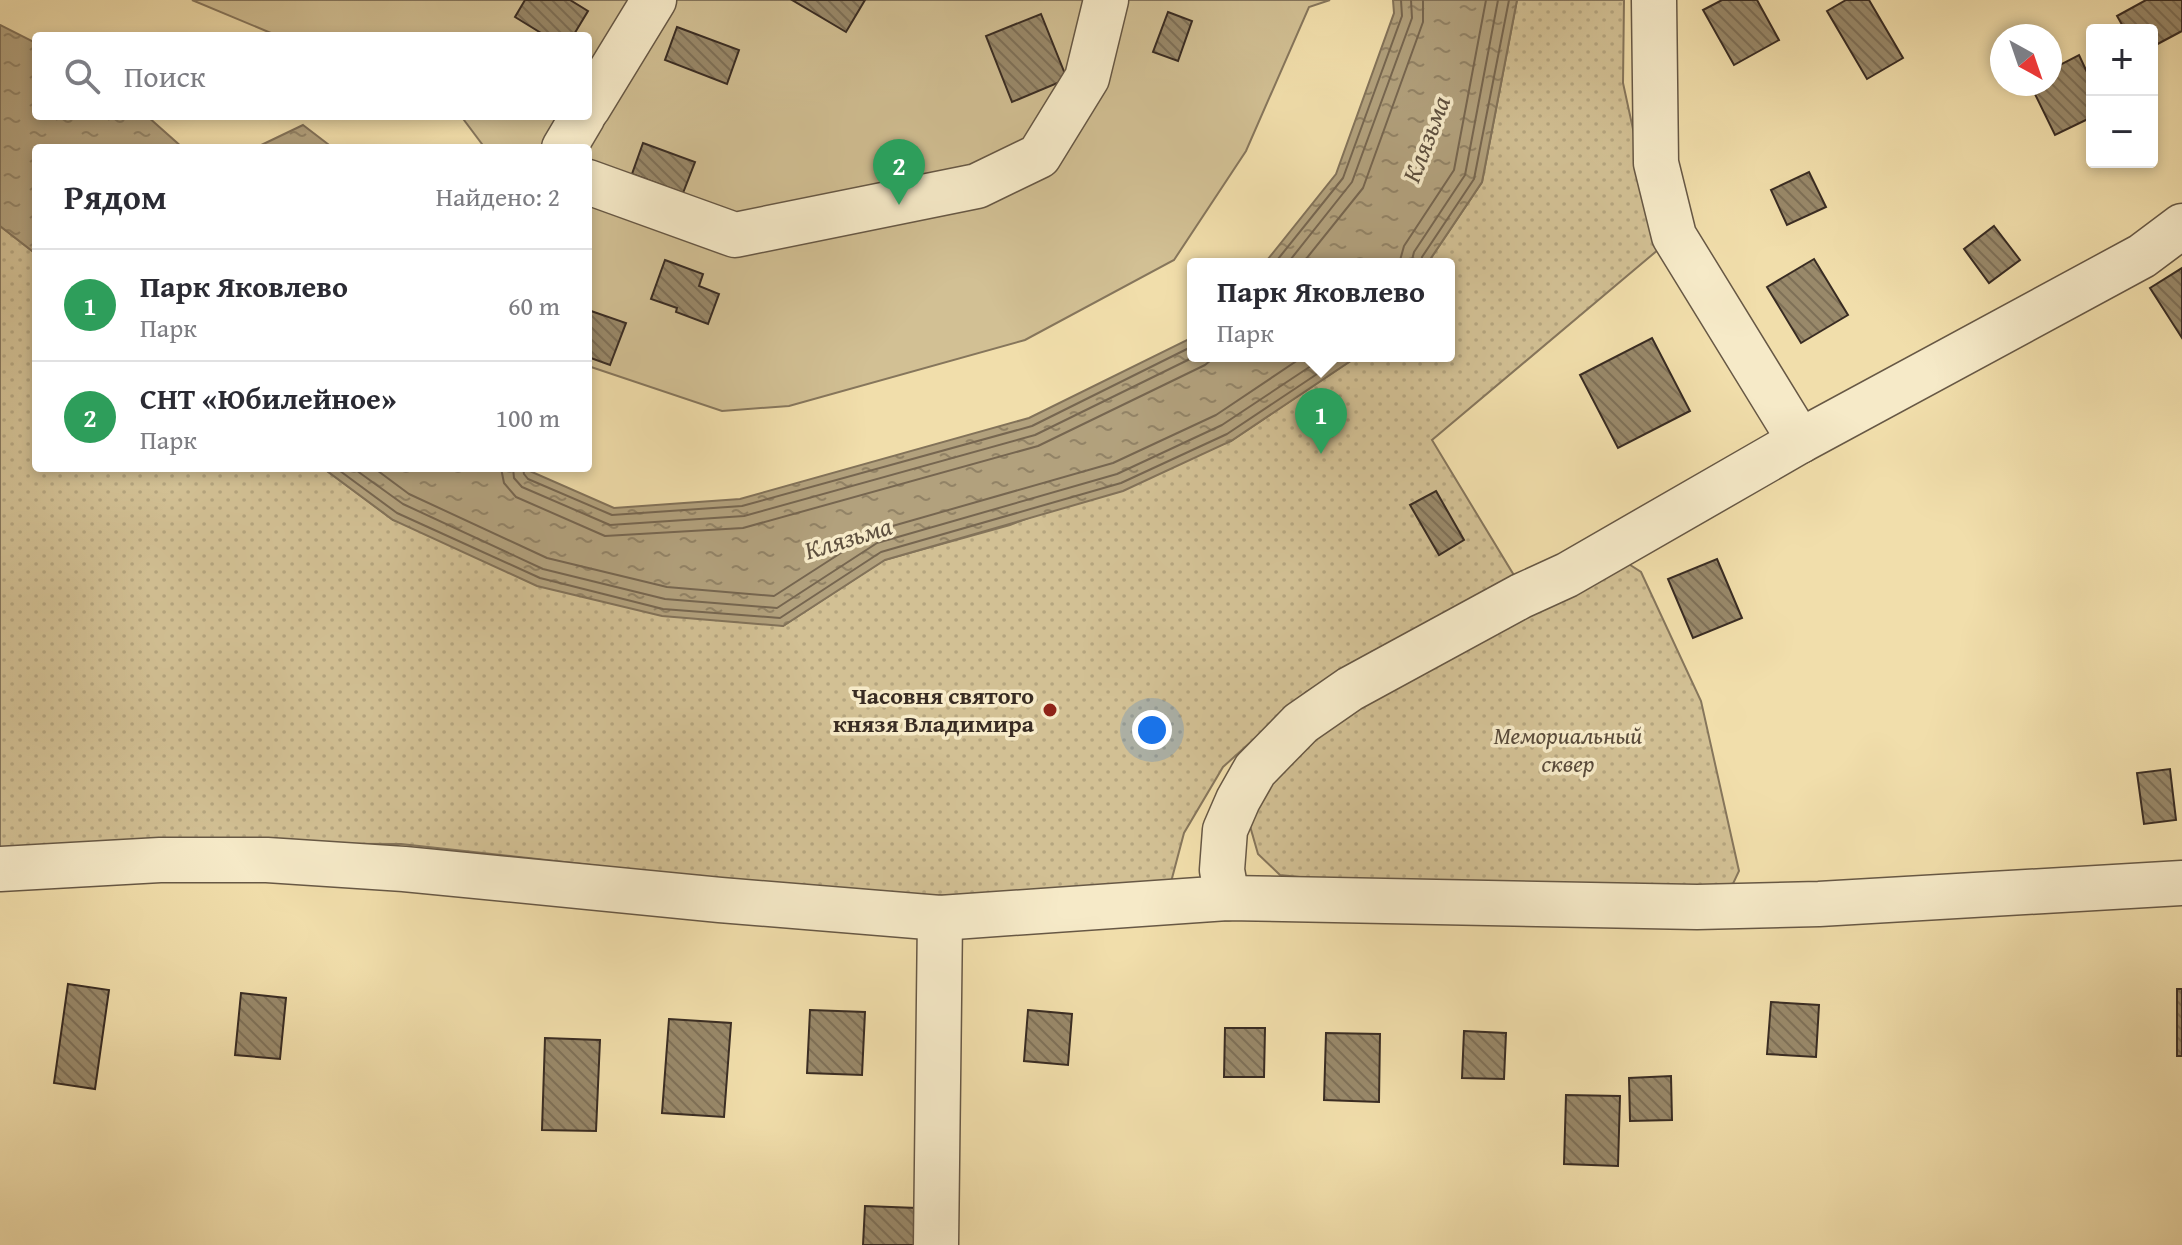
<!DOCTYPE html>
<html lang="ru">
<meta charset="utf-8">
<style>
body{margin:0;font-family:"Gentium Book Plus",serif;background:#f2f2f3;color:#2b2b33}
.controls{position:absolute;right:24px;top:24px;display:grid;overflow:hidden;border-radius:8px;box-shadow:0 4px 12px #0003}
.controls button{width:72px;height:72px;display:grid;place-items:center;padding:0;border:0;border-bottom:2px solid #e1e1e2;background:#fff;color:#2b2b33;font:40px sans-serif}
.compass{position:absolute;left:1990px;top:24px;width:72px;height:72px;border-radius:50%;background:#fff;box-shadow:0 4px 12px #0003;rotate:140deg}
.you{position:absolute;left:1152px;top:730px;width:28px;height:28px;margin:-20px;border:6px solid #fff;border-radius:50%;background:#1a73e8;box-shadow:0 0 0 12px #1a73e833}
.badge{display:grid;place-items:center;width:52px;height:52px;border-radius:50%;background:#0b8043;color:#fff;font-size:26px;font-weight:700}
.pin{position:absolute;translate:-50% -66px;filter:drop-shadow(0 2px 4px #0008)}
.pin::after{content:'';position:absolute;top:42px;width:28px;height:24px;background:inherit;clip-path:polygon(0 0,100% 0,50% 100%)}
.popup{position:absolute;left:1187px;top:258px;width:268px;height:104px;box-sizing:border-box;display:grid;place-content:center;border-radius:8px;background:#fff;filter:drop-shadow(0 2px 6px #0005);font-size:26px;white-space:nowrap;color:#7c7c81}
.popup b{font-size:30px;color:#2b2b33}
.popup::after{content:'';position:absolute;left:50%;top:100%;margin-left:-16px;border:16px solid transparent;border-top-color:#fff}
.list{margin:0;padding:0;list-style:none}
h2{display:flex;justify-content:space-between;align-items:center;height:104px;margin:0;padding:0 32px;font-size:34px}
h2 small{font-size:26px;font-weight:400;color:#7c7c81}
.list li{display:grid;grid-template-columns:52px 1fr auto;gap:24px;align-items:center;box-sizing:border-box;height:112px;padding:0 32px;border-top:2px solid #e1e1e2}
.list b{display:block;font-size:30px;white-space:nowrap}
.list p{margin:0;font-size:26px;white-space:nowrap;color:#7c7c81}
.list em{font-size:26px;font-style:normal;color:#7c7c81}
.icon{flex:none;width:44px;height:44px;fill:none;stroke:currentColor;stroke-width:2;stroke-linecap:round;stroke-linejoin:round}
.map{position:relative;flex:none;width:2182px;height:1245px;overflow:hidden}
.search{position:absolute;background:#fff;box-shadow:0 4px 12px #0003;left:32px;top:32px;width:560px;height:88px;display:flex;align-items:center;gap:20px;box-sizing:border-box;padding:0 28px;border-radius:8px;color:#7c7c81;font-size:30px}
.panel{position:absolute;background:#fff;box-shadow:0 4px 12px #0003;left:32px;top:144px;width:560px;height:328px;border-radius:8px}
.map>svg:first-child{display:block}
.green{fill:#d2c094;stroke:#86765c;stroke-width:2}
.park{fill:url(#park-dots);stroke:#86765c;stroke-width:2}
.water{fill:url(#water-ripples);stroke:#827259;stroke-width:2}
.lines{fill:none;stroke-linecap:round;stroke-linejoin:round}
.shore{stroke:#766650;stroke-width:2}
.building{fill:url(#building-back-hatch);stroke:#392c23;stroke-width:2}
.minor-casing{stroke:#675845;stroke-width:47}
.minor{stroke:#f6eac8;stroke-width:44}
.poi-dot{fill:#8f2418;stroke:#f6eac8;stroke-width:3}
.labels{text-anchor:middle;stroke-width:7;stroke-linejoin:round;paint-order:stroke}
.poi-label{font-size:24px;font-weight:bold;fill:#392c23;stroke:#f6eac8;text-anchor:end}
.park-label{font-size:24px;font-style:italic;fill:#584a3a;stroke:#f6eac8}
.water-label{font-size:26px;font-style:italic;fill:#5d4f3e;stroke:#f6eac8}
</style>
<div class="map">
<svg width="2182" height="1245" viewBox="0 0 2182 1245">
<defs>
<pattern id="park-dots" width="8" height="8" patternUnits="userSpaceOnUse" patternTransform="scale(2)"><rect width="8" height="8" fill="#d2c094"/><path d="M2 2h.1M6 6h.1" fill="none" stroke="#b5a57f" stroke-width="1.8" stroke-linecap="round"/></pattern>
<pattern id="water-ripples" width="26" height="14" patternUnits="userSpaceOnUse" patternTransform="scale(2)"><rect width="26" height="14" fill="#b2a17d"/><path d="M2 4q2-2 4 0t4 0M15 11q2-2 4 0t4 0" fill="none" stroke="#928366"/></pattern>
<pattern id="building-back-hatch" width="6" height="6" patternUnits="userSpaceOnUse" patternTransform="scale(2)"><rect width="6" height="6" fill="#99896a"/><path d="M-1 5l2 2M0 0l6 6M5-1l2 2" fill="none" stroke="#7e7057"/></pattern>
</defs>
<rect width="100%" height="100%" fill="#f1deab"/>
<filter id="stains"><feTurbulence type="fractalNoise" baseFrequency=".0025" numOctaves="4"/><feColorMatrix values="0 0 0 0 .2 0 0 0 0 .09 0 0 0 0 .02 0 0 0 .5 -.17"/></filter>
<radialGradient id="worn" r=".72"><stop offset=".6" stop-color="#630" stop-opacity="0"/><stop offset="1" stop-color="#630" stop-opacity=".3"/></radialGradient>
<polygon class="green" points="192,0 1330,0 1309,7 1246,151 1174,260 1025,340 789,406 722,411 588,366 588,148 485,148 461,116 588,116 588,36 278,36"/>
<g class="park">
<polygon points="1517,0 1624,0 1623,83 1659,249 1432,440 1515,577 1306,692 1223,767 1184,833 1171,882 932,898 726,880 401,844 159,843 0,854 0,226 36,254 36,468 323,468 393,520 783,626 884,560 1010,525 1231,441 1358,356 1449,356 1449,264 1427,264 1482,182"/>
<polygon points="1624,561 1641,572 1701,701 1739,871 1731,888 1387,886 1280,875 1258,854 1250,826 1260,794 1296,750 1348,711"/>
</g>
<g class="water">
<polygon points="1393,0 1517,0 1482,182 1427,264 1264,264 1336,174 1394,13"/>
<polygon points="0,25 36,43 36,116 147,116 183,148 36,148 36,254 0,226"/>
<polygon points="303,125 333,148 255,148"/>
<polygon points="1193,337 1193,356 1358,356 1231,441 1123,491 885,560 783,626 662,616 537,586 393,520 323,468 523,468 614,508 740,499 1029,418"/>
</g>
<g class="lines">
<g class="shore">
<polyline points="1274,264 1343,178 1402,16 1401,0"/>
<polyline points="1287,264 1352,182 1412,18 1411,0"/>
<polyline points="1302,264 1363,188 1423,22 1423,0"/>
<polyline points="1399,264 1404,246 1454,170 1486,0"/>
<polyline points="1411,264 1414,252 1465,175 1498,0"/>
<polyline points="1421,264 1422,257 1474,179 1509,0"/>
<polyline points="336,468 397,513 540,578 663,609 780,618 881,552 1121,483 1227,434 1344,356"/>
<polyline points="353,468 403,504 543,569 665,599 777,608 877,543 1117,474 1222,425 1326,356"/>
<polyline points="374,468 409,494 547,558 667,587 774,596 875,531 1113,463 1216,415 1304,356"/>
<polyline points="501,468 504,483 516,497 605,536 743,528 1038,446 1205,365 1216,356"/>
<polyline points="513,468 514,478 522,487 610,525 744,516 1035,435 1196,356"/>
<polyline points="523,468 524,474 528,479 612,515 742,506 1032,426 1193,346"/>
</g>
</g>
<g class="building">
<polygon points="525,0 570,0 588,11 573,36 546,36 515,17"/>
<polygon points="792,0 865,0 846,32"/>
<polygon points="1722,0 1757,0 1779,40 1734,65 1703,10"/>
<polygon points="1846,0 1869,0 1903,58 1867,79 1827,11"/>
<polygon points="2146,0 2182,0 2182,31 2152,47 2152,30 2125,30 2117,16"/>
<polygon points="1168,12 1192,21 1178,61 1153,52"/>
<polygon points="1041,14 1067,79 1012,102 986,36"/>
<polygon points="677,27 739,50 727,84 665,60"/>
<polygon points="2079,55 2092,83 2092,117 2055,135 2030,84 2050,84 2050,70"/>
<polygon points="643,143 695,162 683,193 632,174"/>
<polygon points="1809,172 1826,207 1787,225 1771,190"/>
<polygon points="1994,226 2020,260 1989,283 1964,249"/>
<polygon points="1814,259 1848,315 1801,343 1767,287"/>
<polygon points="665,260 703,274 699,286 719,294 708,324 676,312 677,308 651,299"/>
<polygon points="2182,268 2182,338 2150,288"/>
<polygon points="591,311 626,323 610,365 588,357 588,319"/>
<polygon points="1652,338 1690,411 1618,448 1580,375"/>
<polygon points="1436,491 1464,540 1439,555 1410,505"/>
<polygon points="1717,559 1742,618 1693,638 1668,579"/>
<polygon points="2170,769 2176,820 2144,824 2137,773"/>
<polygon points="68,984 109,990 95,1089 54,1083"/>
<rect x="2177" y="989" width="5" height="67"/>
<polygon points="241,993 286,998 280,1059 235,1055"/>
<polygon points="1771,1002 1819,1005 1816,1057 1767,1054"/>
<polygon points="810,1010 865,1012 862,1075 807,1073"/>
<polygon points="1028,1010 1072,1014 1068,1065 1024,1061"/>
<polygon points="669,1019 731,1023 724,1117 662,1113"/>
<polygon points="1225,1028 1265,1028 1264,1077 1224,1077"/>
<polygon points="1464,1031 1506,1033 1504,1079 1462,1078"/>
<polygon points="1326,1033 1380,1034 1379,1102 1324,1100"/>
<polygon points="545,1038 600,1040 596,1131 542,1130"/>
<polygon points="1671,1076 1672,1120 1630,1121 1629,1078"/>
<polygon points="1566,1095 1620,1096 1618,1166 1564,1164"/>
<polygon points="865,1206 917,1208 916,1245 863,1245"/>
</g>
<g class="lines">
<defs>
<g id="minor">
<polyline points="1654,0 1656,163 1674,236 1800,441"/>
<polyline points="588,108 654,0"/>
<polyline points="564,148 583,116"/>
<polyline points="588,182 735,235 977,186 1039,156 1087,78 1106,0"/>
<polyline points="0,869 160,860 267,860 404,869 720,900 940,918 1227,898 1697,907 1819,904 2182,883"/>
<polyline points="1227,898 1222,870 1225,830 1238,800 1255,770 1301,723 1350,689 1521,596 1567,575 1800,441 2142,256 2182,226"/>
<polyline points="936,1245 940,918"/>
</g>
</defs>
<use href="#minor" class="minor-casing"/>
<use href="#minor" class="minor"/>
</g>
<circle class="poi-dot" cx="1050" cy="710" r="8"/>
<g class="labels">
<g class="poi-label">
<text x="1034" y="704">Часовня святого<tspan x="1034" dy="28">князя Владимира</tspan></text>
</g>
<g class="park-label">
<text x="1568" y="744">Мемориальный<tspan x="1568" dy="28">сквер</tspan></text>
</g>
<g class="water-label">
<text transform="translate(1426 139) rotate(-69)" y="9">Клязьма</text>
<text transform="translate(848 538) rotate(-17)" y="9">Клязьма</text>
</g>
</g>
<rect width="100%" height="100%" filter="url(#stains)"/>
<rect width="100%" height="100%" fill="url(#worn)"/>
</svg>
<div class="controls">
<button>+</button>
<button>−</button>
</div>
<svg class="compass" viewBox="-18 -18 36 36"><path d="M0-13l5 13h-10z" fill="#e53935"/><path d="M0 13l5-13h-10z" fill="#7c7c81"/></svg>
<div class="you"></div>
<div class="pin badge" style="left:1321px;top:454px;background:#2e9e5b">1</div>
<div class="popup"><b>Парк Яковлево</b>Парк</div>
<div class="pin badge" style="left:899px;top:205px;background:#2e9e5b">2</div>
<div class="search"><svg class="icon" aria-label="search" viewBox="0 0 24 24"><circle cx="10" cy="10" r="6"/><path d="M15 15l6 6"/></svg>Поиск</div>
<section class="panel">
<h2>Рядом<small>Найдено: 2</small></h2>
<ul class="list">
<li><span class="badge" style="background:#2e9e5b">1</span><div><b>Парк Яковлево</b><p>Парк</p></div><em>60 m</em></li>
<li><span class="badge" style="background:#2e9e5b">2</span><div><b>СНТ «Юбилейное»</b><p>Парк</p></div><em>100 m</em></li>
</ul>
</section>
</div>
